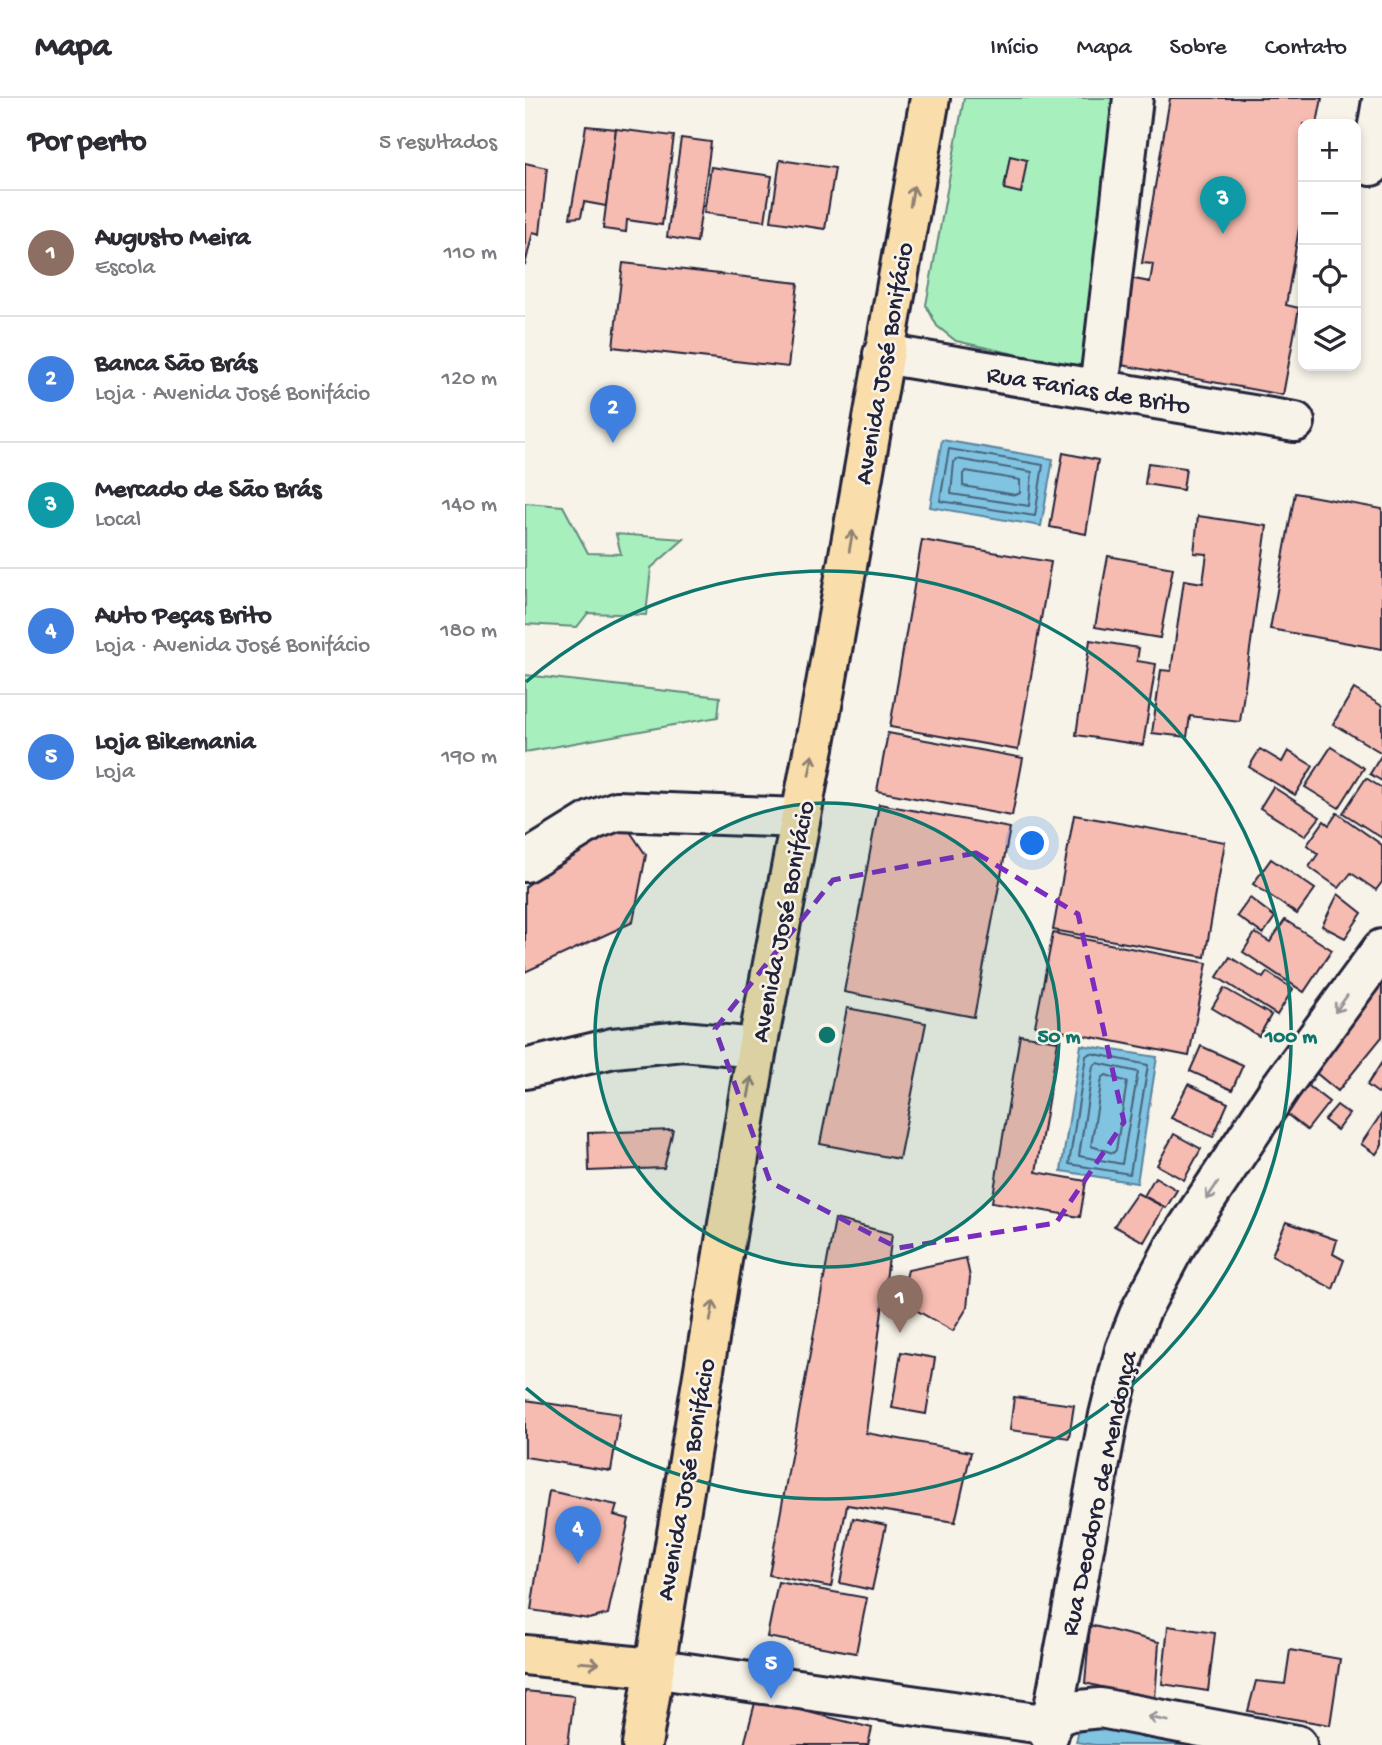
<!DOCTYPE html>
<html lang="pt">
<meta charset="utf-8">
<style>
body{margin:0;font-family:"Gochi Hand",sans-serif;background:#f7f7f7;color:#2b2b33}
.controls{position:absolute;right:21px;top:21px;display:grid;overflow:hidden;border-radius:14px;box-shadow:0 4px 10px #0003}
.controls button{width:63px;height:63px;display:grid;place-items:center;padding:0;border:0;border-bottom:2px solid #e1e1e2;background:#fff;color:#2b2b33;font:35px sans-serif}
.you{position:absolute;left:508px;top:746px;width:24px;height:24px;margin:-18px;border:5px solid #fff;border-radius:50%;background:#1a73e8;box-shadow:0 0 0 10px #1a73e833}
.badge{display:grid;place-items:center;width:46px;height:46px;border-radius:50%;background:#db2777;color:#fff;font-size:23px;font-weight:700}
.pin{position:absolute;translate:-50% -58px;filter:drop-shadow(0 2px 4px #0008)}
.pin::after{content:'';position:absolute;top:37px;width:24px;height:21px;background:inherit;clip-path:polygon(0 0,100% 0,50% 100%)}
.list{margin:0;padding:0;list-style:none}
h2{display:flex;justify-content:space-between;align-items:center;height:91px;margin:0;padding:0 28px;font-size:30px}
h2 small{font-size:23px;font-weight:400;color:#7c7c81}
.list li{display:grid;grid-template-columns:46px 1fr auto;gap:21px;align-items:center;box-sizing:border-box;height:126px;padding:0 28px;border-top:2px solid #e1e1e2}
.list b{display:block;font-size:26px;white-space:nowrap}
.list p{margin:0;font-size:23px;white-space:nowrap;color:#7c7c81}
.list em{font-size:23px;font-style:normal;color:#7c7c81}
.icon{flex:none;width:38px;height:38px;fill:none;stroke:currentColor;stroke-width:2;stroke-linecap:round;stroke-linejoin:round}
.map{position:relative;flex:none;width:857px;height:1647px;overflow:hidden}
header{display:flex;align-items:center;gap:42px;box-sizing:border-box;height:98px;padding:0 35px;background:#fff;border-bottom:2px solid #e1e1e2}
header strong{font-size:33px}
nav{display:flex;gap:38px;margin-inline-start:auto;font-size:24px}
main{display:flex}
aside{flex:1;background:#fff}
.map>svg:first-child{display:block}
.green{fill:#a7f0be;stroke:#64897c;stroke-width:2}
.water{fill:#80c4e1;stroke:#5a839f;stroke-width:2}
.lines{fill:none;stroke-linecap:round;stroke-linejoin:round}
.shore{stroke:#48637d;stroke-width:2}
.building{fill:#f7bcb1;stroke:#22223b;stroke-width:2}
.minor-casing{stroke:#22223b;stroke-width:44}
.major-casing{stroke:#22223b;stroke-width:44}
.minor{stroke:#f7f3e8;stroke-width:38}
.major{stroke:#f9deab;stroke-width:38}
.oneway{stroke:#8e8073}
.oneway2{stroke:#97959a}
.marked{fill:none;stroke:#7b2cbf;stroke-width:5;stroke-dasharray:14 9;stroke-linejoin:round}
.ring{fill:none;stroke:#0f766e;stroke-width:3.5}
.labels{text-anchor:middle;stroke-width:5;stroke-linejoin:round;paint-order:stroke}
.street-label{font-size:26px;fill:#22223b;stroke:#f7f3e8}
.centre{fill:#0f766e;stroke:#f7f3e8;stroke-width:3.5}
.ring-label{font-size:21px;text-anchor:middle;font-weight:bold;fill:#0f766e;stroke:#f7f3e8;stroke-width:5;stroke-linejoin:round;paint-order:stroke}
</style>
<header>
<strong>Mapa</strong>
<nav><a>Início</a><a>Mapa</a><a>Sobre</a><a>Contato</a></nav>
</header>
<main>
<aside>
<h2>Por perto<small>5 resultados</small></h2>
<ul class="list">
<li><span class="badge" style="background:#8d6e63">1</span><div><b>Augusto Meira</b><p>Escola</p></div><em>110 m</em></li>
<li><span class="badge" style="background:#3f7fe0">2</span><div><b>Banca São Brás</b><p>Loja · Avenida José Bonifácio</p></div><em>120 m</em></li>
<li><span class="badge" style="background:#0f9aa8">3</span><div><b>Mercado de São Brás</b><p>Local</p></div><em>140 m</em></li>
<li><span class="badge" style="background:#3f7fe0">4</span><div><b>Auto Peças Brito</b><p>Loja · Avenida José Bonifácio</p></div><em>180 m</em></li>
<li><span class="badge" style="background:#3f7fe0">5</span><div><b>Loja Bikemania</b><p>Loja</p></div><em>190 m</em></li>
</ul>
</aside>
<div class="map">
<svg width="857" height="1647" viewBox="0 0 857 1647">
<rect width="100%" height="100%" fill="#f7f3e8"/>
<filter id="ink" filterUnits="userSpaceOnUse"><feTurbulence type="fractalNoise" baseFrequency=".0143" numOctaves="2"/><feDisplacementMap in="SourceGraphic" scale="14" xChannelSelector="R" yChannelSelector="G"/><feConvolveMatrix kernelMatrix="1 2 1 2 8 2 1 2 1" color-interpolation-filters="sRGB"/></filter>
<g filter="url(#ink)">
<g class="green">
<polygon points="439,0 613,0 567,273 431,243 412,228 401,207"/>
<polygon points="0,405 38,408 63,455 96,456 91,436 159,441 126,470 121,517 63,515 52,529 0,526"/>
<polygon points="0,577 195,599 193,619 0,654"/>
</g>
<g class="water">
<polygon points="417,342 528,361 516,428 405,409"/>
<polygon points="556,947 632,959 612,1085 536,1073"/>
<polygon points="557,1620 707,1647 570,1647 551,1644"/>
</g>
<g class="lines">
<g class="shore">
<polygon points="424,351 518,367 510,418 415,403"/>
<polygon points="432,361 507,374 504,408 426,396 429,364"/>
<polygon points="441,373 495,382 495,395 491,397 438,388 438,376"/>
<polygon points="565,955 623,967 605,1076 544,1066 561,958"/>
<polygon points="572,965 613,974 597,1066 554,1058 568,968"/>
<polygon points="581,977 602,984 591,1052 588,1055 566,1048 577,980"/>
</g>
</g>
<g class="building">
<polygon points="645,0 797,0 792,26 778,26 778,107 761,207 774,210 758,297 591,266 604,180 625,184 628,166 617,165"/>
<polygon points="61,28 91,31 81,108 59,104 56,119 45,120"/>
<polygon points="91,31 149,38 137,127 102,122 101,134 78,131"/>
<polygon points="156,40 186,44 172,144 142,139"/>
<polygon points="485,58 502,62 496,95 479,91"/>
<polygon points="255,62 310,70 300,131 246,123"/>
<polygon points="0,65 22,70 15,136 8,134 0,167"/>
<polygon points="186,69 247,78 240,123 179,115"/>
<polygon points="98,165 273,185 263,269 88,249"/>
<polygon points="538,355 573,362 561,436 525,429"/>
<polygon points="623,365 661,370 658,392 620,386"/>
<polygon points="770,395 857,411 857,551 745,531"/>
<polygon points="673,418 742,428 715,624 665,618 662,639 627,635 636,572 646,573 659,482 678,485 682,456 669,455"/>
<polygon points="397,442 526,464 493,652 365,629"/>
<polygon points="583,458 648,470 635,540 570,529"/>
<polygon points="565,542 614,550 612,563 631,566 618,647 551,637"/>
<polygon points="829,591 857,608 857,655 808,626"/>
<polygon points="363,635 498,660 487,718 352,693"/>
<polygon points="806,649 839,670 814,710 780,689"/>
<polygon points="735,651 757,664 763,653 788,668 770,697 724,669"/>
<polygon points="857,656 857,683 845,676"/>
<polygon points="841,680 857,690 857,740 818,715"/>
<polygon points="748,689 795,719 780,738 735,710"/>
<polygon points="354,706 485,730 449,919 319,894"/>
<polygon points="812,715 857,747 857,784 851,792 826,775 814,790 784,769 793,756 782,747 799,723 804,727"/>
<polygon points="549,717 700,744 680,859 528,832"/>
<polygon points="95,719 121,757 108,824 0,874 0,789"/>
<polygon points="746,761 790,791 772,816 728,786"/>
<polygon points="813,796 837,815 820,840 797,828"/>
<polygon points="725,800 750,819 738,836 712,818"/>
<polygon points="760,822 807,852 779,894 718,854 730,835 745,844"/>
<polygon points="528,835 682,865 664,958 510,928"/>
<polygon points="705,859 738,880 742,874 768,891 752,917 692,879"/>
<polygon points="854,886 857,889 857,939 813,993 785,970"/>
<polygon points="699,890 746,917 734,938 687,910"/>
<polygon points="322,910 401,925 374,1061 295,1046"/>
<polygon points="495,937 533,943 511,1074 561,1083 555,1119 467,1104"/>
<polygon points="676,948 718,967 707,992 665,973"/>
<polygon points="857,964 857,990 853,995 842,987"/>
<polygon points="776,982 804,1004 782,1032 753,1009"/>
<polygon points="663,986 703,1005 688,1039 646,1020"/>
<polygon points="812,1007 824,1016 812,1032 799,1022"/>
<polygon points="857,1015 857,1047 851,1056 836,1046"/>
<polygon points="148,1032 139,1070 64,1073 63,1035"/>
<polygon points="649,1036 676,1051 659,1082 632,1067"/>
<polygon points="630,1079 652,1092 641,1110 619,1098"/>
<polygon points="612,1095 639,1109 619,1144 589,1128"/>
<polygon points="310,1121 367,1136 341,1335 446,1354 430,1424 322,1407 306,1489 244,1477"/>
<polygon points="761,1124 812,1142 808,1156 819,1162 808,1191 747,1157"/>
<polygon points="441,1160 445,1179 442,1210 428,1233 375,1203 383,1172"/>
<polygon points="376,1254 410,1260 401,1316 367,1310"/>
<polygon points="489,1299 549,1307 544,1340 485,1332"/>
<polygon points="0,1302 95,1316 86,1373 0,1359"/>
<polygon points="24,1393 92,1407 89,1417 104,1421 83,1516 64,1521 6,1512"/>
<polygon points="328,1420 361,1427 347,1492 315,1485"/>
<polygon points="253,1484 342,1500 331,1555 242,1539"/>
<polygon points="565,1527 634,1544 630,1602 560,1585"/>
<polygon points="643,1528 690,1535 683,1593 637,1586"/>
<polygon points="765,1552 815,1561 805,1627 723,1613 731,1583 760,1586"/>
<polygon points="0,1593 49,1598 43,1647 0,1647"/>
<polygon points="231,1601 347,1630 343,1647 219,1647"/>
</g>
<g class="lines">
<defs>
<g id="minor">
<polyline points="846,68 857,3"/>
<polyline points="358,256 770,324"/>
<polyline points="574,292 608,0"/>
<polyline points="0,764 68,722 92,713 275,720"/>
<polyline points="0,971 88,950 158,943 232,950"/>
<polyline points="127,1570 511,1625 546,1613 575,1610 772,1647"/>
<polyline points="524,1636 584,1317 600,1252 616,1212 649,1150 755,990 857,851"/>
</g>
<g id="major">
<polyline points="0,1557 127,1570"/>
<polyline points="117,1647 232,950 301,586 405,0"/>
</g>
</defs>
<use href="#minor" class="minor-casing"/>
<use href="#major" class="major-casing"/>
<use href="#minor" class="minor"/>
<use href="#major" class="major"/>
</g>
<defs><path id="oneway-shaft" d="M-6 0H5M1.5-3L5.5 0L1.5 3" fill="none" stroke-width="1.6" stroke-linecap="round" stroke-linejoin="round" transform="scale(1.75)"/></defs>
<g class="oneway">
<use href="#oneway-shaft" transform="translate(387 98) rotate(-80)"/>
<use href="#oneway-shaft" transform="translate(326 443) rotate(-80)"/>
<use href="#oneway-shaft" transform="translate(286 667) rotate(-79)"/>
<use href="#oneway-shaft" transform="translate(225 989) rotate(-80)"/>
<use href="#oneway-shaft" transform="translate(187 1213) rotate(-80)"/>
<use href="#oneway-shaft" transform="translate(64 1565) rotate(5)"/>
</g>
<g class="oneway2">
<use href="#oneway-shaft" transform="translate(816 906) rotate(126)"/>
<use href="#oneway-shaft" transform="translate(687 1093) rotate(124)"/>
<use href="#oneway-shaft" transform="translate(633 1621) rotate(-169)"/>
</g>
</g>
<path class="marked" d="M451,755L553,816L599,1024L531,1125L373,1150L245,1084L190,931L308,782Z"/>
<circle cx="302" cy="937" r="232" fill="#0f766e" fill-opacity=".12"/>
<g class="ring">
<circle cx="302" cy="937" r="232"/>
<path d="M1 584A464 464 0 1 1 1 1290"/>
</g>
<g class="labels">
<g class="street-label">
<text transform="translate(357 265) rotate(-80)" y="9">Avenida José Bonifácio</text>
<text transform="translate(564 290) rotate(9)" y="9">Rua Farias de Brito</text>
<text transform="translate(256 823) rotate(-79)" y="9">Avenida José Bonifácio</text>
<text transform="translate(159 1381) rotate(-80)" y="9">Avenida José Bonifácio</text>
<text transform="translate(572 1395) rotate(-78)" y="9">Rua Deodoro de Mendonça</text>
</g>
</g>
<circle cx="302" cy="937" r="10" class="centre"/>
<g class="ring-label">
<text x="534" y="944">50 m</text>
<text x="766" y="944">100 m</text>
</g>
</svg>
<div class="controls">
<button>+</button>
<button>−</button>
<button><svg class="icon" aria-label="locate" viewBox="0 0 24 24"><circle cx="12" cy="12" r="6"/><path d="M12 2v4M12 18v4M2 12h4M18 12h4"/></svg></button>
<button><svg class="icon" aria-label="layers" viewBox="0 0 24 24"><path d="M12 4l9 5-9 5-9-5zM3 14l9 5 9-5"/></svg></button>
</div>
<div class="you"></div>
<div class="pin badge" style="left:375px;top:1235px;background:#8d6e63">1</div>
<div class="pin badge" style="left:88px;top:345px;background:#3f7fe0">2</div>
<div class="pin badge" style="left:698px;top:136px;background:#0f9aa8">3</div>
<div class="pin badge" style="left:53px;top:1466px;background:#3f7fe0">4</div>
<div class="pin badge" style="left:246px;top:1601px;background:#3f7fe0">5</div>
</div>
</main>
